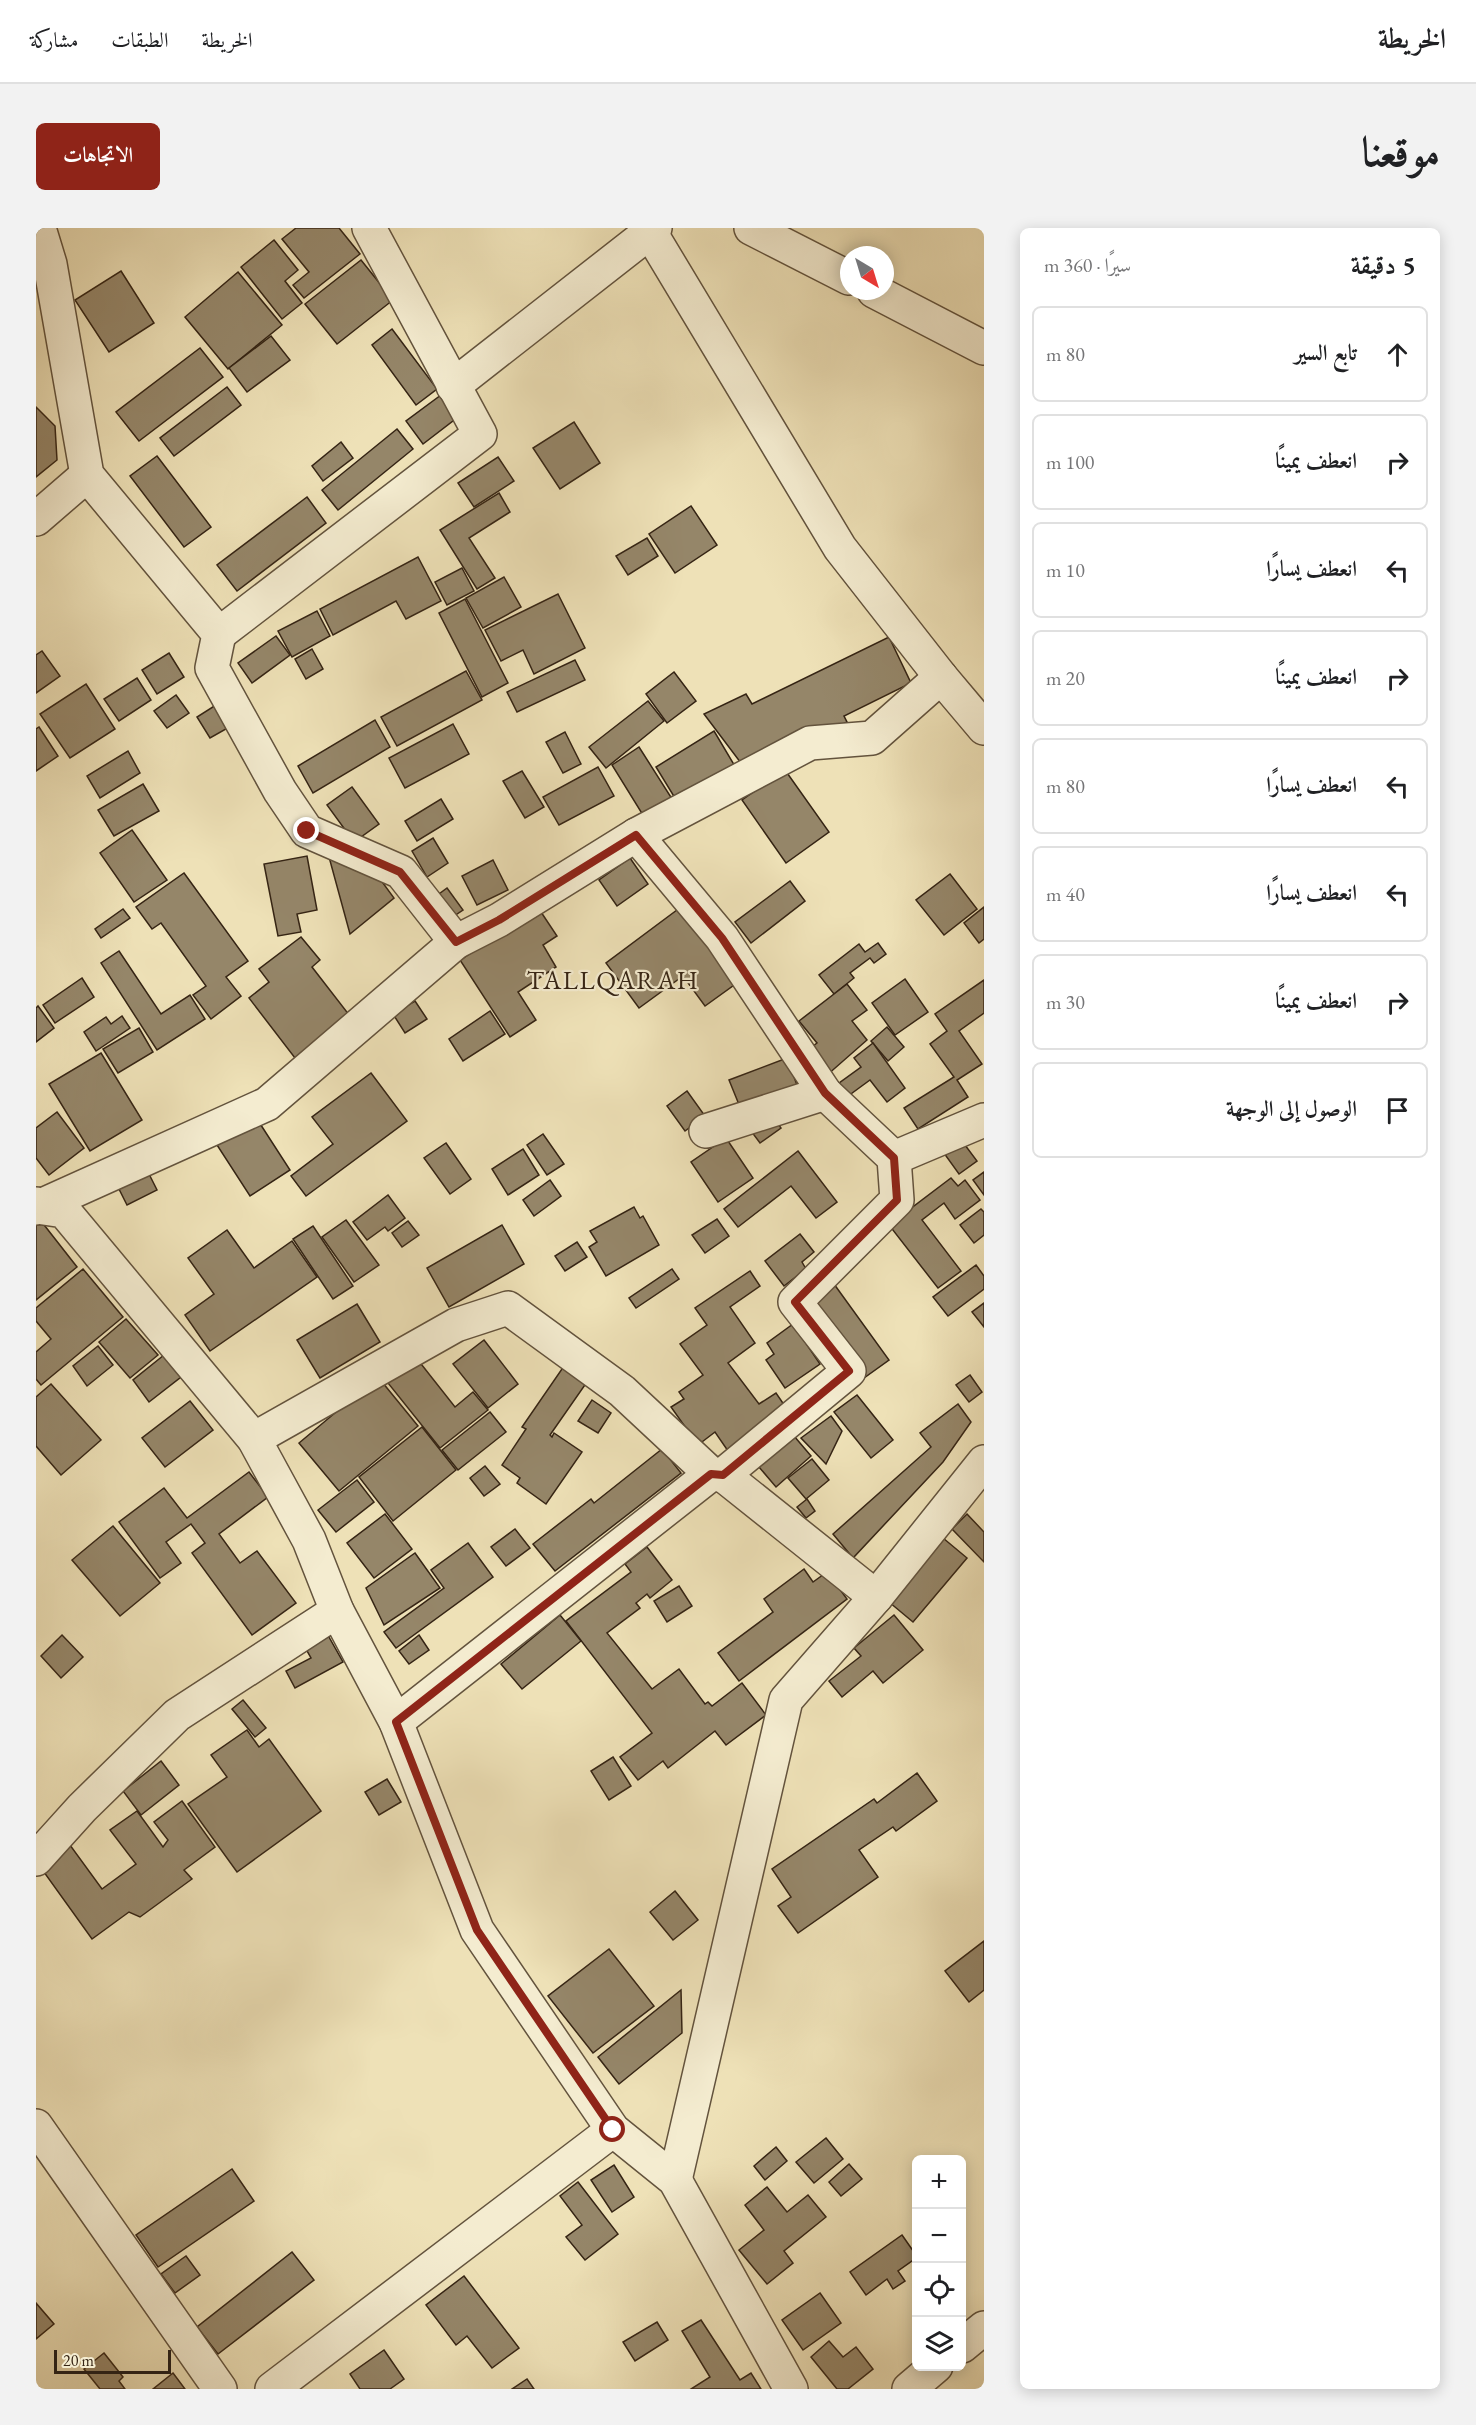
<!DOCTYPE html>
<html lang="ar">
<meta charset="utf-8">
<style>
body{margin:0;font-family:"EB Garamond",Amiri,serif;background:#f2f2f2;color:#202124;direction:rtl}
.controls{position:absolute;right:18px;bottom:18px;display:grid;overflow:hidden;border-radius:9px;box-shadow:0 3px 15px #0003}
.controls button{width:54px;height:54px;display:grid;place-items:center;padding:0;border:0;border-bottom:2px solid #e0e0e0;background:#fff;color:#202124;font:30px sans-serif}
.compass{position:absolute;left:804px;top:18px;width:54px;height:54px;border-radius:50%;background:#fff;box-shadow:0 3px 15px #0003;rotate:142deg}
.scale{position:absolute;left:18px;bottom:15px;width:117px;box-sizing:border-box;padding-left:6px;border:3px solid #352414;border-top:0;font-size:16px;line-height:21px;white-space:nowrap;color:#352414;-webkit-text-stroke:4px #f4ecd0;paint-order:stroke}
.stop{position:absolute;width:18px;height:18px;margin:-14px;border:4px solid #8f2418;border-radius:50%;background:#fff}
.stop.end{background:#8f2418;border-color:#fff;box-shadow:0 2px 6px #0008}
.list{margin:0;padding:0;list-style:none}
h2{display:flex;justify-content:space-between;align-items:center;height:78px;margin:0;padding:0 24px;font-size:26px}
h2 small{font-size:20px;font-weight:400;color:#757577}
.list li{display:grid;grid-template-columns:39px 1fr auto;gap:18px;align-items:center;box-sizing:border-box;height:96px;margin:0 12px 12px;padding:0 12px;border:2px solid #e0e0e0;border-radius:9px}
.list b{display:block;font-size:22px;white-space:nowrap}
.list em{font-size:20px;font-style:normal;color:#757577}
.icon{flex:none;width:33px;height:33px;fill:none;stroke:currentColor;stroke-width:2;stroke-linecap:round;stroke-linejoin:round}
.map{position:relative;flex:none;width:948px;height:2161px;overflow:hidden;direction:ltr;border-radius:9px}
header{display:flex;align-items:center;gap:36px;box-sizing:border-box;height:84px;padding:0 30px;background:#fff;border-bottom:2px solid #e0e0e0}
header strong{font-size:28px}
nav{display:flex;gap:33px;margin-inline-start:auto;font-size:21px}
.intro{display:flex;align-items:center;justify-content:space-between;box-sizing:border-box;height:144px;padding:0 36px}
h1{margin:0;font-size:42px}
.button{padding:15px 27px;border-radius:9px;background:#8f2418;color:#fff;font-size:21px;font-weight:700}
main{display:flex;gap:36px;padding:0 36px}
aside{flex:1;background:#fff;border-radius:9px;box-shadow:0 3px 15px #0003}
.map>svg:first-child{display:block}
.building{fill:#958669;stroke:#352414;stroke-width:1.5}
.lines{fill:none;stroke-linecap:round;stroke-linejoin:round}
.minor-casing{stroke:#63533d;stroke-width:36}
.tertiary-casing{stroke:#63533d;stroke-width:36}
.minor{stroke:#f4ecd0;stroke-width:33}
.tertiary{stroke:#f4ecd0;stroke-width:33}
.route{stroke:#8f2418;stroke-width:8}
.labels{text-anchor:middle;stroke-width:4.5;stroke-linejoin:round;paint-order:stroke}
.quarter-label{font-size:26px;letter-spacing:1.5px;fill:#352414;stroke:#f4ecd0}
</style>
<header>
<strong>الخريطة</strong>
<nav><a>الخريطة</a><a>الطبقات</a><a>مشاركة</a></nav>
</header>
<div class="intro"><h1>موقعنا</h1><a class="button">الاتجاهات</a></div>
<main>
<aside>
<h2>5 دقيقة<small>سيرًا · 360 m</small></h2>
<ul class="list">
<li><svg class="icon" aria-label="ahead" viewBox="0 0 24 24"><path d="M12 20V5M6 11l6-6 6 6"/></svg><div><b>تابع السير</b></div><em>80 m</em></li>
<li><svg class="icon" aria-label="right" viewBox="0 0 24 24"><path d="M7 20v-9h11M14 6l5 5-5 5"/></svg><div><b>انعطف يمينًا</b></div><em>100 m</em></li>
<li><svg class="icon" aria-label="left" viewBox="0 0 24 24"><path d="M17 20v-9H6M10 6l-5 5 5 5"/></svg><div><b>انعطف يسارًا</b></div><em>10 m</em></li>
<li><svg class="icon" aria-label="right" viewBox="0 0 24 24"><path d="M7 20v-9h11M14 6l5 5-5 5"/></svg><div><b>انعطف يمينًا</b></div><em>20 m</em></li>
<li><svg class="icon" aria-label="left" viewBox="0 0 24 24"><path d="M17 20v-9H6M10 6l-5 5 5 5"/></svg><div><b>انعطف يسارًا</b></div><em>80 m</em></li>
<li><svg class="icon" aria-label="left" viewBox="0 0 24 24"><path d="M17 20v-9H6M10 6l-5 5 5 5"/></svg><div><b>انعطف يسارًا</b></div><em>40 m</em></li>
<li><svg class="icon" aria-label="right" viewBox="0 0 24 24"><path d="M7 20v-9h11M14 6l5 5-5 5"/></svg><div><b>انعطف يمينًا</b></div><em>30 m</em></li>
<li><svg class="icon" aria-label="arrive" viewBox="0 0 24 24"><path d="M6 21V4h12l-3 4 3 4H6"/></svg><div><b>الوصول إلى الوجهة</b></div></li>
</ul>
</aside>
<div class="map">
<svg width="948" height="2161" viewBox="0 0 948 2161">
<rect width="100%" height="100%" fill="#eee1b7"/>
<filter id="stains"><feTurbulence type="fractalNoise" baseFrequency=".00333" numOctaves="4"/><feColorMatrix values="0 0 0 0 .2 0 0 0 0 .09 0 0 0 0 .02 0 0 0 .5 -.17"/></filter>
<radialGradient id="worn" r=".72"><stop offset=".6" stop-color="#630" stop-opacity="0"/><stop offset="1" stop-color="#630" stop-opacity=".3"/></radialGradient>
<g class="building">
<polygon points="260,0 303,0 324,26 268,70 257,57 273,44 246,11"/>
<polygon points="238,12 262,42 249,53 266,75 246,91 205,39"/>
<polygon points="325,32 357,72 301,116 269,76"/>
<polygon points="85,43 118,95 73,124 39,72"/>
<polygon points="202,44 246,97 192,141 149,89"/>
<polygon points="356,101 401,161 380,177 336,117"/>
<polygon points="235,108 254,132 211,164 193,140"/>
<polygon points="164,120 187,149 103,213 80,184"/>
<polygon points="191,159 205,177 138,228 124,210"/>
<polygon points="405,167 422,189 387,216 370,193"/>
<polygon points="0,179 19,198 21,232 0,249"/>
<polygon points="538,194 564,235 524,261 497,220"/>
<polygon points="361,201 377,221 302,282 286,262"/>
<polygon points="305,214 317,230 287,253 276,238"/>
<polygon points="121,228 175,299 148,319 94,248"/>
<polygon points="462,229 478,253 438,279 422,255"/>
<polygon points="463,265 474,284 433,310 459,350 441,361 404,302"/>
<polygon points="271,269 290,295 201,363 181,337"/>
<polygon points="655,278 681,317 639,345 613,306"/>
<polygon points="611,310 622,328 592,347 580,328"/>
<polygon points="382,329 405,373 370,391 360,373 297,407 284,381"/>
<polygon points="426,340 438,363 411,377 399,354"/>
<polygon points="468,349 485,379 447,400 430,370"/>
<polygon points="522,366 549,420 498,446 487,422 465,433 449,402"/>
<polygon points="429,371 472,455 446,469 403,385"/>
<polygon points="281,383 294,408 256,429 242,403"/>
<polygon points="240,408 254,427 216,455 202,435"/>
<polygon points="853,409 875,455 808,488 811,494 711,543 668,486 710,466 716,476"/>
<polygon points="276,421 287,441 270,451 259,431"/>
<polygon points="6,423 24,448 0,465 0,427"/>
<polygon points="133,425 148,449 121,466 106,442"/>
<polygon points="539,432 549,452 481,484 471,464"/>
<polygon points="430,443 446,472 361,518 345,489"/>
<polygon points="638,444 660,473 631,495 610,466"/>
<polygon points="101,450 115,472 83,493 68,471"/>
<polygon points="50,456 79,501 34,530 4,486"/>
<polygon points="140,467 153,485 131,500 118,483"/>
<polygon points="612,473 628,493 570,540 553,519"/>
<polygon points="183,475 197,497 174,510 161,489"/>
<polygon points="339,492 354,519 277,565 262,538"/>
<polygon points="417,496 433,526 369,560 353,530"/>
<polygon points="3,499 22,528 0,543 0,501"/>
<polygon points="678,503 700,540 642,575 620,539"/>
<polygon points="529,504 545,536 527,545 510,514"/>
<polygon points="603,519 638,574 610,592 576,537"/>
<polygon points="92,523 104,545 64,570 51,548"/>
<polygon points="562,539 578,568 523,597 507,569"/>
<polygon points="749,542 793,604 750,635 706,572"/>
<polygon points="486,543 508,579 489,590 467,553"/>
<polygon points="107,556 123,583 78,608 62,582"/>
<polygon points="316,559 343,596 318,614 291,577"/>
<polygon points="405,571 417,591 381,613 369,593"/>
<polygon points="96,602 131,652 98,674 64,625"/>
<polygon points="397,610 412,635 391,649 376,623"/>
<polygon points="271,628 281,682 261,686 265,704 242,708 228,636"/>
<polygon points="293,629 333,636 358,670 314,706"/>
<polygon points="594,630 612,656 581,678 563,652"/>
<polygon points="457,632 472,662 441,677 426,648"/>
<polygon points="148,645 212,733 190,749 205,768 175,791 157,767 170,758 125,695 116,701 100,679"/>
<polygon points="914,646 941,681 908,707 880,672"/>
<polygon points="754,653 769,673 715,715 699,694"/>
<polygon points="411,660 427,682 415,690 399,669"/>
<polygon points="649,676 705,752 669,778 647,748 603,780 570,735"/>
<polygon points="948,679 948,711 943,715 928,695"/>
<polygon points="87,681 94,690 65,710 59,701"/>
<polygon points="503,681 521,708 507,717 520,739 482,764 500,792 474,809 424,732"/>
<polygon points="265,709 284,732 276,739 314,788 259,830 213,770 233,754 223,741"/>
<polygon points="842,715 850,726 838,735 834,730 814,745 818,750 798,766 783,747 823,716 829,724"/>
<polygon points="83,723 125,786 154,767 169,791 121,822 65,735"/>
<polygon points="46,750 58,769 19,795 7,777"/>
<polygon points="869,751 892,784 859,807 836,775"/>
<polygon points="948,752 948,785 923,803 946,836 921,852 932,869 882,901 868,880 918,849 894,816 911,803 899,786"/>
<polygon points="811,756 831,782 816,793 831,812 790,848 771,823 781,815 763,793"/>
<polygon points="379,773 391,791 369,805 357,786"/>
<polygon points="2,778 18,800 0,814 0,780"/>
<polygon points="454,783 469,806 427,833 413,811"/>
<polygon points="86,788 94,800 60,823 48,804 70,789 75,796"/>
<polygon points="851,799 868,819 852,833 835,813"/>
<polygon points="103,800 117,824 82,845 67,821"/>
<polygon points="837,815 869,860 851,874 834,852 808,871 799,858 825,839 818,830"/>
<polygon points="65,825 106,892 54,923 13,856"/>
<polygon points="751,830 761,857 704,879 693,852"/>
<polygon points="335,845 371,893 270,968 255,948 297,916 276,889"/>
<polygon points="651,863 669,888 649,903 631,878"/>
<polygon points="21,884 48,920 13,947 0,930 0,900"/>
<polygon points="736,887 745,900 724,915 715,903"/>
<polygon points="221,891 254,942 214,968 181,917"/>
<polygon points="507,906 528,936 511,947 491,917"/>
<polygon points="923,909 941,933 923,946 905,921"/>
<polygon points="690,910 717,950 682,974 655,934"/>
<polygon points="410,915 435,951 414,966 388,930"/>
<polygon points="487,921 503,947 472,967 456,941"/>
<polygon points="762,923 801,974 780,990 755,958 702,999 688,981"/>
<polygon points="112,944 121,962 91,977 82,959"/>
<polygon points="948,944 948,967 937,952"/>
<polygon points="915,950 922,958 929,952 944,972 919,991 908,975 886,992 925,1043 902,1060 853,997"/>
<polygon points="514,952 525,968 498,988 487,972"/>
<polygon points="352,967 369,990 352,1003 349,999 331,1012 317,994"/>
<polygon points="598,979 604,990 607,988 623,1017 570,1048 553,1019 561,1014 554,1003"/>
<polygon points="945,981 948,984 948,1007 938,1015 924,997"/>
<polygon points="681,991 693,1008 669,1025 656,1007"/>
<polygon points="310,992 343,1037 318,1054 286,1009"/>
<polygon points="5,993 41,1039 0,1072 0,997"/>
<polygon points="372,993 383,1007 366,1019 356,1005"/>
<polygon points="466,997 488,1036 413,1079 391,1040"/>
<polygon points="277,998 317,1058 297,1071 257,1011"/>
<polygon points="191,1002 218,1040 256,1013 281,1049 174,1123 149,1087 178,1066 152,1030"/>
<polygon points="764,1006 778,1024 766,1034 770,1041 748,1058 729,1033"/>
<polygon points="541,1014 551,1029 529,1043 519,1028"/>
<polygon points="940,1037 948,1048 948,1061 912,1088 897,1069"/>
<polygon points="47,1041 87,1089 5,1157 0,1151 0,1124 15,1111 0,1093 0,1080"/>
<polygon points="636,1041 643,1051 600,1080 593,1070"/>
<polygon points="714,1043 724,1058 694,1079 719,1115 692,1135 723,1176 740,1165 751,1181 692,1223 679,1204 662,1217 635,1179 648,1171 643,1164 667,1147 644,1116 671,1097 659,1080"/>
<polygon points="798,1056 853,1132 828,1150 774,1074"/>
<polygon points="948,1075 948,1099 936,1084"/>
<polygon points="321,1076 344,1114 284,1150 261,1112"/>
<polygon points="90,1091 122,1127 94,1150 63,1114"/>
<polygon points="757,1096 784,1136 749,1160 730,1132 738,1126 731,1115"/>
<polygon points="448,1112 482,1156 452,1180 417,1136"/>
<polygon points="62,1118 77,1137 51,1158 37,1138"/>
<polygon points="128,1127 145,1149 113,1174 97,1152"/>
<polygon points="378,1127 419,1179 437,1164 452,1182 404,1220 348,1150"/>
<polygon points="528,1138 551,1154 514,1207 516,1209 518,1205 546,1224 510,1276 481,1255 484,1250 466,1237 490,1201 486,1199"/>
<polygon points="934,1147 946,1164 933,1174 920,1157"/>
<polygon points="342,1149 382,1198 303,1263 263,1215"/>
<polygon points="15,1156 65,1212 25,1247 0,1218 0,1169"/>
<polygon points="821,1167 857,1212 835,1230 798,1184"/>
<polygon points="556,1172 575,1185 562,1205 542,1193"/>
<polygon points="154,1173 177,1202 129,1239 106,1210"/>
<polygon points="922,1176 935,1194 907,1234 817,1330 797,1306 895,1219 884,1205"/>
<polygon points="454,1184 470,1204 422,1242 406,1222"/>
<polygon points="795,1188 806,1203 790,1236 765,1210"/>
<polygon points="386,1199 420,1242 357,1293 323,1249"/>
<polygon points="758,1208 775,1228 740,1259 723,1239"/>
<polygon points="626,1221 645,1245 519,1343 497,1316 555,1271 558,1275"/>
<polygon points="776,1231 793,1252 770,1271 752,1250"/>
<polygon points="449,1238 464,1256 448,1268 434,1250"/>
<polygon points="213,1244 232,1269 183,1306 204,1335 221,1323 260,1375 216,1407 156,1325 169,1315 155,1296 130,1314 145,1335 124,1350 83,1294 128,1260 151,1290"/>
<polygon points="321,1252 338,1274 300,1304 282,1282"/>
<polygon points="771,1271 779,1283 770,1290 761,1279"/>
<polygon points="349,1286 376,1321 338,1350 311,1315"/>
<polygon points="931,1286 948,1304 948,1334 916,1301"/>
<polygon points="77,1298 124,1355 84,1388 36,1332"/>
<polygon points="479,1301 494,1320 470,1338 455,1319"/>
<polygon points="907,1310 931,1330 877,1394 853,1374"/>
<polygon points="432,1315 457,1349 360,1420 348,1404 408,1360 395,1342"/>
<polygon points="611,1319 636,1352 614,1370 611,1366 600,1375 604,1380 571,1405 616,1461 643,1441 669,1476 672,1474 676,1478 706,1455 730,1487 690,1517 679,1503 632,1540 627,1533 602,1552 584,1529 616,1505 530,1393 595,1344 589,1336"/>
<polygon points="379,1325 404,1360 348,1397 330,1360"/>
<polygon points="768,1341 777,1354 791,1344 811,1371 703,1453 682,1425 737,1384 728,1371"/>
<polygon points="643,1358 656,1378 631,1394 618,1373"/>
<polygon points="524,1387 545,1413 486,1461 465,1436"/>
<polygon points="858,1387 887,1422 847,1455 837,1443 806,1469 793,1453 825,1428 818,1420"/>
<polygon points="289,1402 307,1434 259,1460 250,1443 275,1430 266,1414"/>
<polygon points="26,1407 47,1429 25,1450 5,1428"/>
<polygon points="383,1407 393,1422 373,1436 363,1423"/>
<polygon points="207,1472 230,1500 219,1509 196,1481"/>
<polygon points="211,1502 223,1519 233,1511 285,1583 201,1644 152,1576 191,1549 175,1527"/>
<polygon points="577,1529 595,1558 573,1572 555,1543"/>
<polygon points="125,1533 143,1557 105,1587 87,1563"/>
<polygon points="881,1545 901,1573 860,1603 857,1599 823,1622 842,1649 762,1705 742,1678 755,1669 736,1641 838,1571 841,1575"/>
<polygon points="351,1551 365,1574 343,1587 329,1564"/>
<polygon points="146,1573 179,1619 148,1642 156,1651 104,1689 93,1684 56,1711 5,1640 34,1617 66,1661 100,1636 74,1602 101,1583 127,1619 132,1612 118,1594"/>
<polygon points="639,1663 662,1692 637,1712 614,1684"/>
<polygon points="948,1713 948,1762 933,1774 909,1743"/>
<polygon points="573,1721 618,1778 557,1825 512,1768"/>
<polygon points="645,1762 646,1805 583,1856 562,1829"/>
<polygon points="790,1910 807,1931 778,1955 760,1934"/>
<polygon points="740,1919 751,1933 729,1952 718,1938"/>
<polygon points="813,1936 826,1951 805,1968 793,1954"/>
<polygon points="578,1937 598,1969 576,1984 555,1952"/>
<polygon points="196,1941 218,1973 122,2039 100,2007"/>
<polygon points="542,1954 582,2006 549,2032 530,2009 546,1997 524,1968"/>
<polygon points="731,1959 751,1984 772,1967 790,1989 748,2023 757,2035 731,2056 703,2022 728,2002 709,1977"/>
<polygon points="866,2007 880,2027 880,2030 862,2043 869,2053 857,2061 851,2051 830,2067 814,2044"/>
<polygon points="256,2024 278,2052 182,2126 161,2099"/>
<polygon points="150,2028 164,2047 139,2065 125,2046"/>
<polygon points="428,2048 483,2120 456,2140 431,2108 420,2117 390,2077"/>
<polygon points="784,2065 805,2095 767,2122 746,2092"/>
<polygon points="0,2075 18,2096 0,2111"/>
<polygon points="665,2092 704,2152 715,2145 725,2161 655,2161 674,2149 646,2103"/>
<polygon points="621,2094 632,2112 599,2133 587,2114"/>
<polygon points="793,2113 807,2129 820,2119 837,2141 812,2161 801,2161 775,2129"/>
<polygon points="348,2122 368,2151 354,2161 324,2161 314,2146"/>
<polygon points="68,2125 87,2149 83,2153 89,2161 64,2161 48,2141"/>
<polygon points="137,2145 149,2161 117,2161"/>
<polygon points="491,2151 498,2161 476,2161"/>
</g>
<g class="lines">
<defs>
<g id="minor">
<polyline points="3,0 14,36 51,247 183,406 176,440 244,563 271,603 365,644 420,714"/>
<polyline points="614,4 804,320 905,449"/>
<polyline points="417,158 619,0"/>
<polyline points="0,291 51,247"/>
<polyline points="183,406 444,206 333,0"/>
<polyline points="670,903 789,865"/>
<polyline points="858,930 948,892"/>
<polyline points="0,980 231,876 420,714 463,692 600,607 774,515 836,510 905,449 948,500"/>
<polyline points="218,1211 420,1097 472,1080 586,1163 675,1246"/>
<polyline points="687,1247 840,1369"/>
<polyline points="360,1494 675,1246 687,1247 813,1143 759,1074 861,972 858,930 789,865 686,710 600,607"/>
<polyline points="0,1631 46,1580 141,1487 301,1383"/>
<polyline points="0,1898 184,2161"/>
<polyline points="639,1952 750,1472 840,1369 948,1234"/>
<polyline points="926,2118 948,2100"/>
<polyline points="236,2161 577,1902"/>
<polyline points="873,2161 900,2138"/>
</g>
<g id="tertiary">
<polyline points="715,0 813,50"/>
<polyline points="838,63 948,120"/>
<polyline points="0,976 2,979 28,983 218,1211 273,1312 301,1383 360,1494 441,1702 577,1902 639,1952 755,2161"/>
</g>
</defs>
<use href="#minor" class="minor-casing"/>
<use href="#tertiary" class="tertiary-casing"/>
<use href="#minor" class="minor"/>
<use href="#tertiary" class="tertiary"/>
</g>
<g class="lines">
<polyline class="route" points="271,603 364,644 420,714 463,692 600,607 686,710 789,865 858,930 861,972 759,1074 813,1143 687,1247 675,1246 360,1494 441,1702 577,1902"/>
</g>
<g class="labels">
<g class="quarter-label">
<text x="577" y="761">TALLQARAH</text>
</g>
</g>
<rect width="100%" height="100%" filter="url(#stains)"/>
<rect width="100%" height="100%" fill="url(#worn)"/>
</svg>
<div class="controls">
<button>+</button>
<button>−</button>
<button><svg class="icon" aria-label="locate" viewBox="0 0 24 24"><circle cx="12" cy="12" r="6"/><path d="M12 2v4M12 18v4M2 12h4M18 12h4"/></svg></button>
<button><svg class="icon" aria-label="layers" viewBox="0 0 24 24"><path d="M12 4l9 5-9 5-9-5zM3 14l9 5 9-5"/></svg></button>
</div>
<svg class="compass" viewBox="-18 -18 36 36"><path d="M0-13l5 13h-10z" fill="#e53935"/><path d="M0 13l5-13h-10z" fill="#757577"/></svg>
<div class="scale">20 m</div>
<div class="stop" style="left:577px;top:1902px"></div>
<div class="stop end" style="left:271px;top:603px"></div>
</div>
</main>
